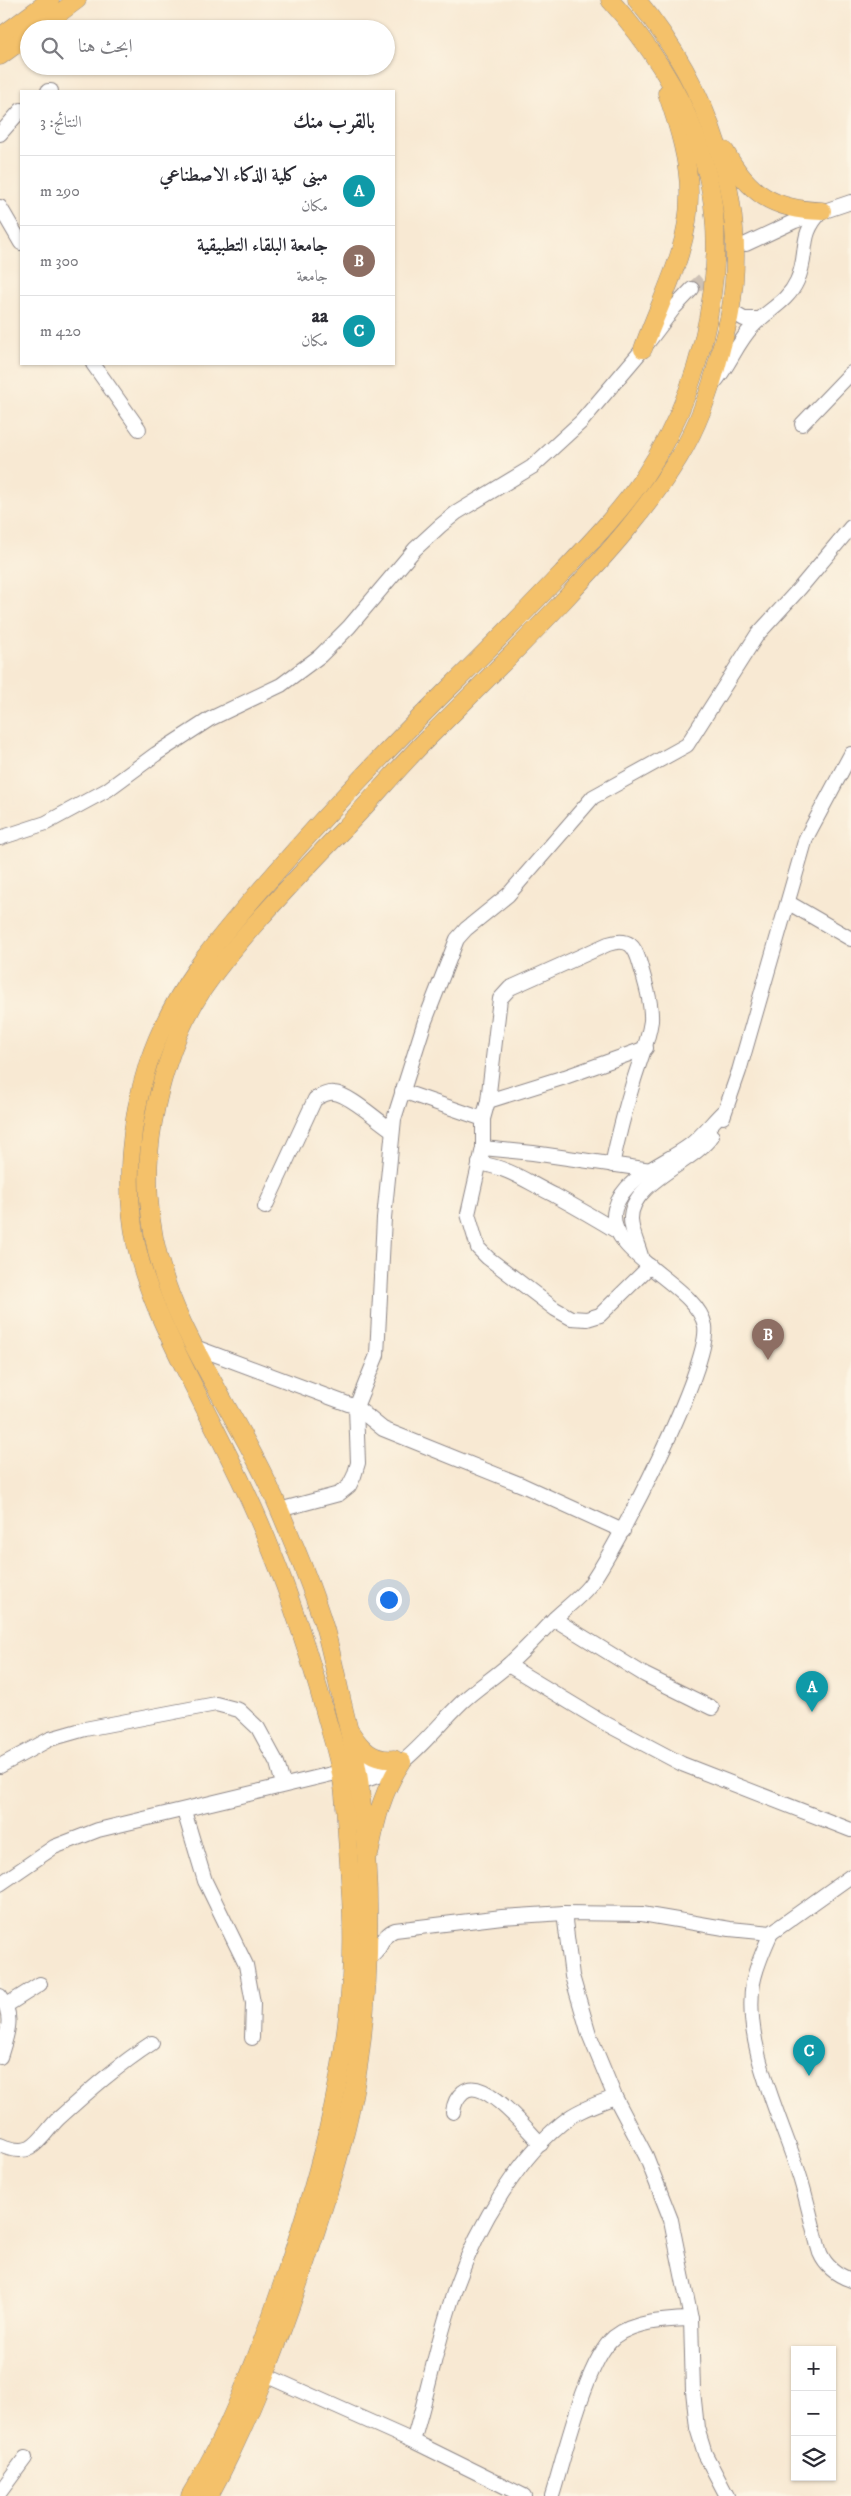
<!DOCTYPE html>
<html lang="ar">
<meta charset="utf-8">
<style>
body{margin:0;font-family:"IM FELL DW Pica",Amiri,serif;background:#f2f2f3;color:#2b2b33;direction:rtl}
.controls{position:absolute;right:15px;bottom:15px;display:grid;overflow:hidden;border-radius:0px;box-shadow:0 1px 4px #0004}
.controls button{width:45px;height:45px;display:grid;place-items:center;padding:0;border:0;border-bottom:1px solid #e1e1e2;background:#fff;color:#2b2b33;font:25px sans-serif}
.you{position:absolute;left:388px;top:1599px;width:18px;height:18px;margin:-12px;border:4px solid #fff;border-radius:50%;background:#1a73e8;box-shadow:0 0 0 8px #1a73e833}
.badge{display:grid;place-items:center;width:32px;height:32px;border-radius:50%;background:#c8321e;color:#fff;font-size:16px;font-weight:700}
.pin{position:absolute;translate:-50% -41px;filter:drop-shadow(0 1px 2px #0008)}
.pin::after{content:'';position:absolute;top:26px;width:18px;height:15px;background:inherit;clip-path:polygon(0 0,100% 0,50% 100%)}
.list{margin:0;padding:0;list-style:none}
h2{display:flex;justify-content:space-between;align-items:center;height:65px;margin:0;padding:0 20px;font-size:21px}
h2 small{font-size:16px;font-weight:400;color:#7c7c81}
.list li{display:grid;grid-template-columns:32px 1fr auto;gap:15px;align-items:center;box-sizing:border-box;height:70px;padding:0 20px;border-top:1px solid #e1e1e2}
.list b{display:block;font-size:19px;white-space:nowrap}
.list p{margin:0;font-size:16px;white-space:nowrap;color:#7c7c81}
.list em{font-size:16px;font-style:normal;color:#7c7c81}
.icon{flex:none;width:28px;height:28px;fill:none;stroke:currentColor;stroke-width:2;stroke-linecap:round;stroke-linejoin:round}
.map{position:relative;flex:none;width:851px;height:2496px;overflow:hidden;direction:ltr}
.search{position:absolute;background:#fff;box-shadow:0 1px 4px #0004;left:20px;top:20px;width:375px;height:55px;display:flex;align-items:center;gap:12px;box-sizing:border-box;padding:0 18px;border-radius:28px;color:#7c7c81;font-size:19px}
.panel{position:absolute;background:#fff;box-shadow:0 1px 4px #0004;left:20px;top:90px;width:375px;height:275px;border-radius:0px;direction:rtl}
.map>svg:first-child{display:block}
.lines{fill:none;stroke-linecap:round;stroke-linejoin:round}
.minor-tunnel{stroke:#cdc1b5;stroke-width:14;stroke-dasharray:14 7;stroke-linecap:butt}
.minor-casing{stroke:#8d8687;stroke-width:16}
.major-casing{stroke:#8d8687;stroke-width:19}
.minor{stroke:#fff;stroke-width:14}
.major{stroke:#f4c16a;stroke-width:18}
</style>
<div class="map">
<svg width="851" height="2496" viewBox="0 0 851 2496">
<rect width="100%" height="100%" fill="#fcf5e5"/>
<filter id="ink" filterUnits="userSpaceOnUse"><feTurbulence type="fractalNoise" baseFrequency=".02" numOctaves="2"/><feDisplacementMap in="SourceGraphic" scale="10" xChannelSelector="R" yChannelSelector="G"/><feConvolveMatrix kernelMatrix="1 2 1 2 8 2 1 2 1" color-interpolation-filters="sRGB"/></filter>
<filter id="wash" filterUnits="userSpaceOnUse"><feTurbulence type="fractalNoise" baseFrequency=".0096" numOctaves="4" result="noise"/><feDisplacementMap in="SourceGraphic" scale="20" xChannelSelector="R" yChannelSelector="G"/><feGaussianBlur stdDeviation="1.12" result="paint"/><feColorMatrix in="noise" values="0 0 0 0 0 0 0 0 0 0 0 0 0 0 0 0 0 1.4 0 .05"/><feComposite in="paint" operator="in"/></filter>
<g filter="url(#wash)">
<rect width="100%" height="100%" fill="#f8e9d3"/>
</g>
<g filter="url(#ink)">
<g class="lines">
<polyline class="minor-tunnel" points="692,289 739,249"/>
<defs>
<g id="minor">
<polyline points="48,91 51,91"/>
<polyline points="0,134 21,110"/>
<polyline points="0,207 21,243"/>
<polyline points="746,244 795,221 851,202"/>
<polyline points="730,311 744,319 759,319"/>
<polyline points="93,364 139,429"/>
<path d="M713,384C729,367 736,344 752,327C767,310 787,303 797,281C810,253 797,236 822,211"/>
<polyline points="802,424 851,373"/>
<polyline points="0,838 46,823 107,790 156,754 210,719 281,685 320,656 349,627 415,549 440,526 456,513 532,467 581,422 643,349 674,308 692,289"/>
<polyline points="789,903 851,939"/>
<polyline points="402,1091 483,1119 483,1148 468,1214 478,1248 488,1258 555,1309 571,1318 587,1319 600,1315 650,1266"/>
<polyline points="488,1101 565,1077 646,1048"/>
<polyline points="723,1117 739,1071 806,838 851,754"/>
<path d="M483,1119L488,1101L499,1007L500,999L510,988L608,944C629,937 635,946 640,964C645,982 652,1003 651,1021C648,1043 639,1062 633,1083C625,1110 618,1137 612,1165"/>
<polyline points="483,1148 533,1153 651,1170"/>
<path d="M479,1163C512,1169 525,1181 554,1195C576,1207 597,1219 618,1232"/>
<path d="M265,1207L315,1099C321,1096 327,1092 334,1093C349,1094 378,1121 392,1130"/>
<path d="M641,1256C638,1245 631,1231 631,1219C630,1183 693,1163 712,1136"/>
<polyline points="195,1347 356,1407 383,1429 522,1485 623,1531"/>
<polyline points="279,1510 339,1494 349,1486 354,1476 358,1463 356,1407 377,1355 384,1218 394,1119 425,1021 457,939 466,929 508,895 593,797 687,745 757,635 800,588 851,527"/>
<polyline points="554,1619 645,1675 712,1708"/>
<polyline points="508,1665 599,1720 682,1764 851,1830"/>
<polyline points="0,1766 50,1739 85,1729 216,1704 239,1710 258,1728 277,1763 283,1784"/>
<path d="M351,1784C369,1780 386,1774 401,1763C423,1746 441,1722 462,1702C476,1689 493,1678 508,1665C525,1650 540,1633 556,1617C567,1607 580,1597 589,1586C616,1550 711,1365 705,1326C697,1284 603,1254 615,1209C624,1176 665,1164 690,1145C703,1135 713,1121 725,1110"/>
<polyline points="184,1811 205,1881 246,1965 253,2003 252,2038"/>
<polyline points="0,1884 54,1847 98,1830 390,1760"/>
<polyline points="564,1913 572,1976 589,2034 615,2097 646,2156 671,2220 691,2319 693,2391 697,2428 705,2454 727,2496"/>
<path d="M771,1933C764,1949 756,1966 753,1983C743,2043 780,2116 798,2171C807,2198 812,2226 820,2253C826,2267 837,2275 851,2280"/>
<path d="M367,1958C382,1954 379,1936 395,1930L502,1917L564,1913L642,1914L730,1929L771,1933L851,1876"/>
<path d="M0,1996C15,2015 7,2035 0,2057"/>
<polyline points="7,2005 40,1984"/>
<path d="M453,2112C454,2103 457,2097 463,2092C483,2074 527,2130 541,2144"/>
<path d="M0,2145C9,2149 21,2152 30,2148C41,2142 50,2126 59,2118C89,2091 118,2065 152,2043"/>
<polyline points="265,2375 413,2441 524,2496"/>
<path d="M413,2441C429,2390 438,2335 457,2284C477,2227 520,2153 570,2117C583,2108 599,2103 615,2097"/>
<polyline points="0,2492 25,2458"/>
<path d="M552,2496C564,2458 586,2361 614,2337C635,2321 666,2320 691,2319"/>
</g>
<g id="major">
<polyline points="38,29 77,0"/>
<polyline points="0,37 50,0"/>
<polyline points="0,56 29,35"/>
<path d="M725,151C748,193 773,210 822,211"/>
<path d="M643,349C660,300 689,251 689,197C690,163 678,125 667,93"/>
<path d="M351,1733C362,1750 373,1761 394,1759"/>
<path d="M370,1851C376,1818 383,1790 402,1762"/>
<path d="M190,2496C229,2432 256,2362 280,2291C315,2190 345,2084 351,1977C354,1935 351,1892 348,1850C346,1827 346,1803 342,1780C339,1757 331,1735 325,1712C310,1658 293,1604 272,1552C248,1491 217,1433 188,1375C167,1333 146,1290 136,1244C124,1185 130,1121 148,1064C173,988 220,936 271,878C326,814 384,753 444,693C484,654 523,614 562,573C591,542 620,512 644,477C680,423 703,359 712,294C729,180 685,84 610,0"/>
<path d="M209,2496C247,2426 275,2352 301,2276C326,2201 352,2125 361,2046C372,1958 370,1867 359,1780C355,1752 347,1724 341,1697C336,1675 331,1651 325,1629C313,1589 296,1549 280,1511C253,1446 213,1388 183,1324C142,1238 138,1156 167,1065C186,1005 214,971 255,924C283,893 311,862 341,832C370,802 397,769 427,739C473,693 520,647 565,599C606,555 647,510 679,457C698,426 711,389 720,353C723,340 728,326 730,313C750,200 708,86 637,0"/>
</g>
</defs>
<use href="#minor" class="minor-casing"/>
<use href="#major" class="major-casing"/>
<use href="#minor" class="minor"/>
<use href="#major" class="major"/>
</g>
</g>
</svg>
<div class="controls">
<button>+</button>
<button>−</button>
<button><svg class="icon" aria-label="layers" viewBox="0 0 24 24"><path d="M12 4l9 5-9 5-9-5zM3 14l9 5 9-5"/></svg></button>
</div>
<div class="you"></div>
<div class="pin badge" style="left:812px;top:1712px;background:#0f9aa8">A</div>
<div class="pin badge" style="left:768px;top:1360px;background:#8d6e63">B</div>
<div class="pin badge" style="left:809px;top:2076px;background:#0f9aa8">C</div>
<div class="search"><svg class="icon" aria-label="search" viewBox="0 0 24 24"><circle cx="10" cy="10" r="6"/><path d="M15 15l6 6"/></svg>ابحث هنا</div>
<section class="panel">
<h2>بالقرب منك<small>النتائج: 3</small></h2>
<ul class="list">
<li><span class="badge" style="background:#0f9aa8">A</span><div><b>مبنى كلية الذكاء الاصطناعي</b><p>مكان</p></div><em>290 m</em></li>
<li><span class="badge" style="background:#8d6e63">B</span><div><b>جامعة البلقاء التطبيقية</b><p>جامعة</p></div><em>300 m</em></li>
<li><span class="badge" style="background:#0f9aa8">C</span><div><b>aa</b><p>مكان</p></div><em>420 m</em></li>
</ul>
</section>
</div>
